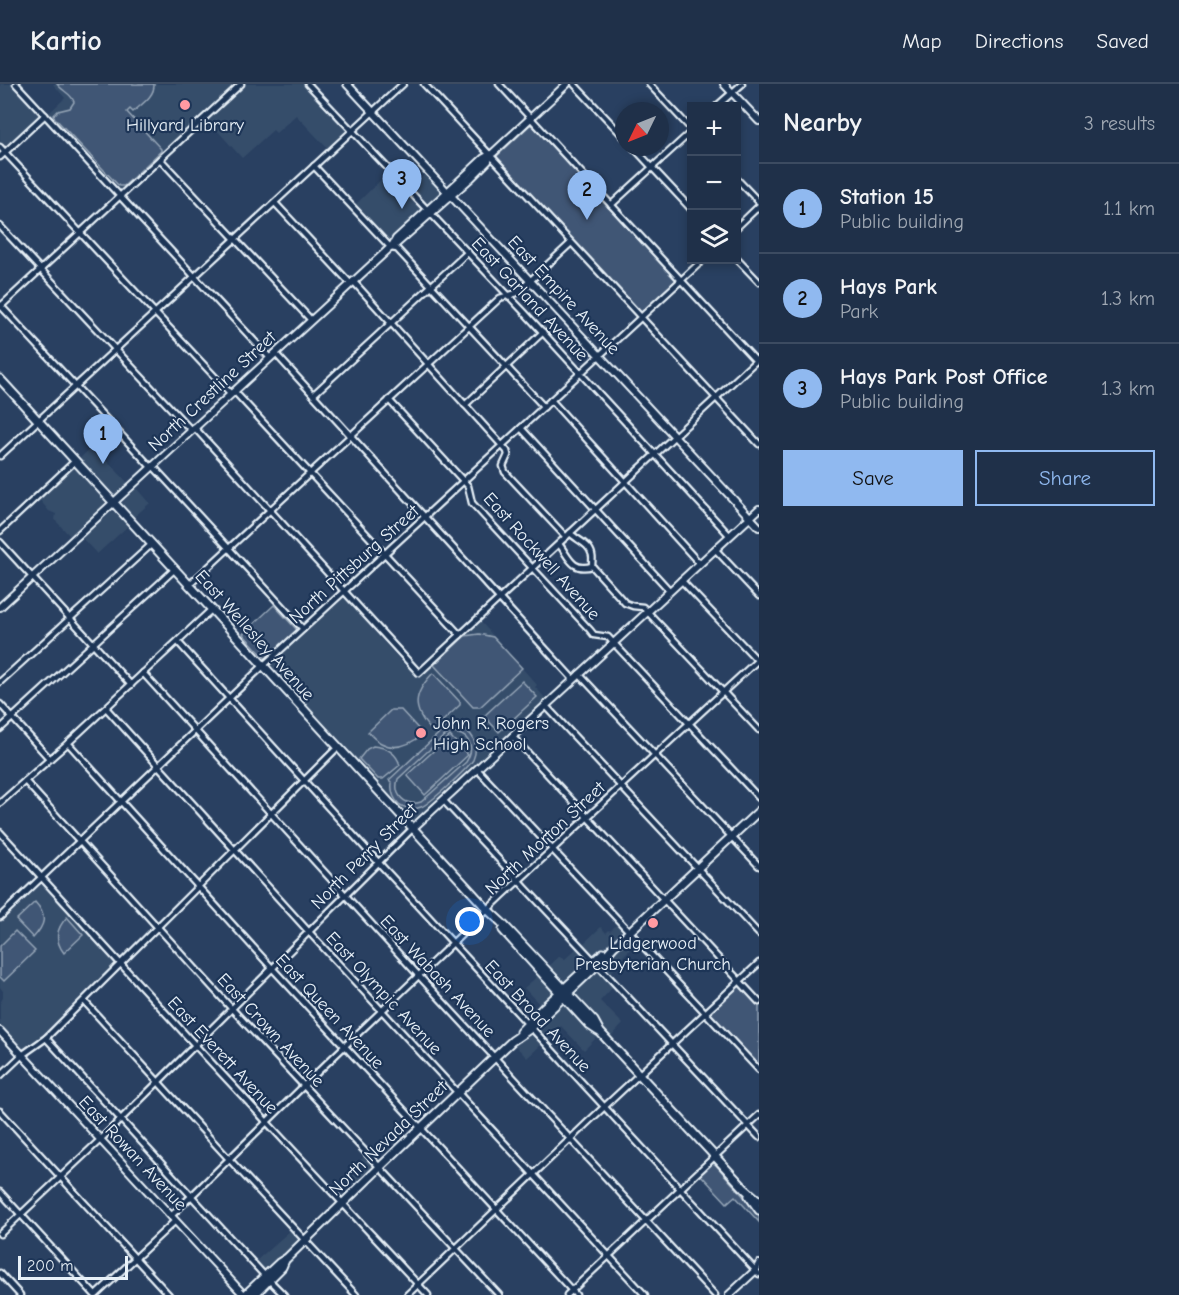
<!DOCTYPE html>
<meta charset="utf-8">
<style>
body{margin:0;font-family:"Comic Neue",sans-serif;background:#2c3c53;color:#f1f3f6}
.controls{position:absolute;right:18px;top:18px;display:grid;overflow:hidden;border-radius:0px;box-shadow:0 3px 9px #0003}
.controls button{width:54px;height:54px;display:grid;place-items:center;padding:0;border:0;border-bottom:2px solid #3c4b61;background:#1f3049;color:#f1f3f6;font:30px sans-serif}
.compass{position:absolute;left:615px;top:18px;width:54px;height:54px;border-radius:50%;background:#1f3049;box-shadow:0 3px 9px #0003;rotate:227deg}
.scale{position:absolute;left:18px;bottom:15px;width:110px;box-sizing:border-box;padding-left:6px;border:3px solid #e8f1f8;border-top:0;font-size:16px;line-height:21px;white-space:nowrap;color:#e8f1f8;-webkit-text-stroke:4px #1d3557;paint-order:stroke}
.you{position:absolute;left:470px;top:838px;width:21px;height:21px;margin:-15px;border:4px solid #fff;border-radius:50%;background:#1a73e8;box-shadow:0 0 0 9px #1a73e833}
.badge{display:grid;place-items:center;width:39px;height:39px;border-radius:50%;background:#90b9f0;color:#111;font-size:20px;font-weight:700}
.pin{position:absolute;translate:-50% -50px;filter:drop-shadow(0 2px 3px #0008)}
.pin::after{content:'';position:absolute;top:32px;width:21px;height:18px;background:inherit;clip-path:polygon(0 0,100% 0,50% 100%)}
.list{margin:0;padding:0;list-style:none}
h2{display:flex;justify-content:space-between;align-items:center;height:78px;margin:0;padding:0 24px;font-size:26px}
h2 small{font-size:20px;font-weight:400;color:#a1a9b4}
.list li{display:grid;grid-template-columns:39px 1fr auto;gap:18px;align-items:center;box-sizing:border-box;height:90px;padding:0 24px;border-top:2px solid #3c4b61}
.list b{display:block;font-size:22px;white-space:nowrap}
.list p{margin:0;font-size:20px;white-space:nowrap;color:#a1a9b4}
.list em{font-size:20px;font-style:normal;color:#a1a9b4}
.actions{display:flex;gap:12px;padding:18px 24px}
.actions a{flex:1;padding:14px 0;border:2px solid #90b9f0;border-radius:0px;text-align:center;font-size:21px;color:#90b9f0}
.actions .main{background:#90b9f0;color:#111}
.icon{flex:none;width:33px;height:33px;fill:none;stroke:currentColor;stroke-width:2;stroke-linecap:round;stroke-linejoin:round}
.map{position:relative;flex:none;width:759px;height:1211px;overflow:hidden}
header{display:flex;align-items:center;gap:36px;box-sizing:border-box;height:84px;padding:0 30px;background:#1f3049;border-bottom:2px solid #3c4b61}
header strong{font-size:28px}
nav{display:flex;gap:33px;margin-inline-start:auto;font-size:21px}
main{display:flex}
aside{flex:1;background:#1f3049}
.map>svg:first-child{display:block}
.built{fill:#364d6b}
.green{fill:#415774;stroke:#94a4b6;stroke-width:1.5;fill-rule:evenodd}
.lines{fill:none;stroke-linecap:round;stroke-linejoin:round}
.street-casing{stroke:#e8f1f8;stroke-width:9}
.secondary-casing{stroke:#e8f1f8;stroke-width:10}
.primary-casing{stroke:#e8f1f8;stroke-width:11}
.street{stroke:#1d3557;stroke-width:4.5}
.secondary{stroke:#1d3557;stroke-width:6}
.primary{stroke:#1d3557;stroke-width:7}
.poi-dot{fill:#ff9aa2;stroke:#1d3557;stroke-width:2}
.labels{text-anchor:middle;stroke-width:4.5;stroke-linejoin:round;paint-order:stroke}
.poi-label{font-size:18px;fill:#e8f1f8;stroke:#1d3557}
.street-label{font-size:18px;fill:#e8f1f8;stroke:#1d3557}
</style>
<header>
<strong>Kartio</strong>
<nav><a>Map</a><a>Directions</a><a>Saved</a></nav>
</header>
<main>
<div class="map">
<svg width="759" height="1211" viewBox="0 0 759 1211">
<rect width="100%" height="100%" fill="#294061"/>
<filter id="ink" filterUnits="userSpaceOnUse"><feTurbulence type="fractalNoise" baseFrequency=".0167" numOctaves="2"/><feDisplacementMap in="SourceGraphic" scale="12" xChannelSelector="R" yChannelSelector="G"/><feConvolveMatrix kernelMatrix="1 2 1 2 8 2 1 2 1" color-interpolation-filters="sRGB"/></filter>
<g filter="url(#ink)">
<g class="built">
<polygon points="0,0 11,0 40,32 6,64 0,58"/>
<polygon points="53,0 237,0 208,29 205,30 186,47 184,51 172,62 169,63 121,107 48,30 65,14"/>
<polygon points="245,0 305,0 349,47 329,66 296,31 276,49 273,46 242,74 207,35"/>
<polygon points="388,89 422,127 391,156 387,156 355,121"/>
<polygon points="426,89 442,107 442,109 428,122 425,121 410,105"/>
<polygon points="93,362 128,399 116,410 112,410 79,375"/>
<polygon points="73,385 76,386 104,417 105,420 71,453 55,436 56,430 49,427 39,415"/>
<polygon points="137,404 150,419 134,433 123,422 122,419"/>
<polygon points="112,428 115,429 128,442 97,470 82,454"/>
<polygon points="344,514 367,537 369,542 406,583 419,590 423,589 480,537 537,601 535,603 548,617 415,739 412,739 270,584 271,581"/>
<polygon points="43,799 116,879 117,882 70,929 67,929 49,948 48,950 24,967 0,942 0,919 3,914 3,907 0,903 0,838"/>
<polygon points="618,839 623,845 623,848 596,873 593,872 582,861 601,843 606,849 609,846 610,847"/>
<polygon points="628,853 632,854 637,859 622,873 624,876 609,890 602,882 602,879"/>
<polygon points="578,863 588,874 588,879 565,900 563,900 547,884 560,872 564,876"/>
<polygon points="597,885 614,902 600,917 623,940 611,953 572,910 573,906"/>
<polygon points="539,891 554,906 555,909 542,923 524,904"/>
<polygon points="563,917 597,953 584,966 561,942 546,956 535,945 535,942"/>
<polygon points="527,948 531,948 542,960 527,974 514,960"/>
<polygon points="365,1072 374,1083 358,1100 347,1089"/>
<polygon points="291,1146 299,1155 299,1157 268,1186 265,1186 256,1177"/>
</g>
<g class="green">
<path d="M57,0H154C155,12 142,20 133,28L130,25L127,28L161,65V67L124,102H119L53,32L58,27L70,24L74,18C72,10 62,7 57,0Z"/>
<polygon points="530,41 533,42 676,196 642,228 639,229 497,76 497,72"/>
<polygon points="274,521 297,546 266,575 243,550"/>
<polygon points="479,550 493,553 522,584 480,623 473,623 434,581 465,552"/>
<path d="M433,589L460,618V621L432,647C411,625 413,610 433,589Z"/>
<polygon points="522,597 537,613 499,648 484,632"/>
<path d="M391,626H401L423,650C404,666 385,668 368,648Z"/>
<path d="M449,640C454,644 457,643 463,645C476,651 478,664 473,676C466,686 431,719 421,723C414,726 405,725 399,720C393,714 391,707 392,699L389,696ZM450,649C469,649 476,662 466,678L421,718C405,723 393,711 398,695L443,653Z"/>
<polygon points="450,652 468,671 425,711 407,691"/>
<path d="M373,662C386,663 396,668 400,681L383,695H378L359,675L367,665Z"/>
<path d="M35,818C48,832 45,841 33,854L16,836Z"/>
<path d="M67,833L83,851L64,869C54,856 56,845 67,833Z"/>
<polygon points="15,847 35,867 4,897 0,893 0,862"/>
<polygon points="741,902 759,922 759,982 710,931 711,928 738,902"/>
<polygon points="712,1079 715,1080 759,1130 759,1138 735,1112 727,1119 700,1090"/>
</g>
<g class="lines">
<defs>
<g id="street">
<polyline points="16,0 270,274"/>
<polyline points="308,0 525,229 730,452"/>
<polyline points="424,0 759,360"/>
<polyline points="499,0 756,277"/>
<polyline points="574,0 624,53"/>
<polyline points="649,0 692,46"/>
<polyline points="717,22 742,0"/>
<polyline points="0,63 231,310"/>
<polyline points="633,63 692,126"/>
<polyline points="0,73 45,31"/>
<polyline points="160,75 311,236"/>
<polyline points="314,82 391,164 397,165 544,323"/>
<polyline points="736,94 759,118"/>
<polyline points="275,119 350,199"/>
<polyline points="611,121 692,47"/>
<polyline points="0,142 191,346"/>
<polyline points="736,144 759,122"/>
<polyline points="736,174 759,198"/>
<polyline points="353,197 507,367 508,371 503,382 505,388 566,453"/>
<polyline points="0,221 151,383"/>
<polyline points="0,223 241,0"/>
<polyline points="275,269 573,595"/>
<polyline points="234,307 460,551"/>
<polyline points="313,311 468,168"/>
<polyline points="389,316 468,402 472,419 590,546 594,551 608,553 759,714"/>
<polyline points="551,316 699,479"/>
<polyline points="465,321 543,248"/>
<polyline points="194,343 419,589 759,274"/>
<polyline points="521,344 670,507"/>
<polyline points="0,372 403,0"/>
<polyline points="153,382 303,545"/>
<polyline points="0,447 75,377"/>
<path d="M570,449C577,456 590,460 592,471C593,475 592,478 592,482L625,519L633,522L643,523L759,646"/>
<polyline points="0,458 131,601"/>
<path d="M559,460C569,473 572,488 592,482"/>
<polyline points="715,465 759,512"/>
<polyline points="681,496 759,578"/>
<polyline points="189,501 500,214 517,209 571,159"/>
<polyline points="178,558 378,778 759,1190"/>
<polyline points="143,589 419,892 715,1211"/>
<polyline points="579,590 759,782"/>
<polyline points="0,598 152,460"/>
<polyline points="0,620 49,674"/>
<polyline points="545,621 759,850"/>
<polyline points="106,624 309,848 645,1211"/>
<polyline points="0,645 175,485"/>
<polyline points="512,652 759,918"/>
<polyline points="68,659 272,884 576,1211"/>
<polyline points="477,685 759,986"/>
<polyline points="25,697 232,925 499,1211"/>
<polyline points="443,716 759,1053"/>
<polyline points="0,719 68,659 211,526"/>
<polyline points="0,748 195,961 428,1211"/>
<polyline points="0,833 263,582 703,176"/>
<polyline points="84,917 229,1075 356,1211"/>
<polyline points="46,954 265,1192"/>
<polyline points="0,992 22,971 46,954 338,663"/>
<polyline points="0,1027 169,1211"/>
<polyline points="0,1108 95,1211"/>
<polyline points="171,1132 326,980 503,811 759,575"/>
<polyline points="0,1150 100,1056 413,744"/>
<polyline points="0,1189 20,1211"/>
<polyline points="269,1196 284,1211"/>
<polyline points="96,1211 175,1137"/>
<polyline points="407,1211 587,1039 759,879"/>
<polyline points="567,1211 759,1031"/>
</g>
<g id="secondary">
<polyline points="347,0 759,443"/>
<polyline points="724,0 759,37"/>
<polyline points="395,161 472,93 488,77 490,72"/>
<polyline points="0,523 392,162 396,155 468,89 484,74 493,69 567,0"/>
<polyline points="413,744 759,425"/>
<polyline points="0,947 244,1211"/>
<polyline points="729,1211 756,1186 759,1180"/>
</g>
<g id="primary">
<polyline points="0,295 488,826 501,838 594,937 600,948 745,1105 759,1117"/>
<polyline points="503,846 589,941 598,947"/>
<polyline points="520,948 544,923 594,877 603,869"/>
<polyline points="749,1112 759,1126"/>
<polyline points="245,1211 279,1179 287,1174 380,1083 495,973 512,957 531,944 597,881 613,863 759,727"/>
<polyline points="254,1211 282,1183 285,1176"/>
</g>
</defs>
<use href="#street" class="street-casing"/>
<use href="#secondary" class="secondary-casing"/>
<use href="#primary" class="primary-casing"/>
<use href="#street" class="street"/>
<use href="#secondary" class="secondary"/>
<use href="#primary" class="primary"/>
</g>
</g>
<g class="poi-dot">
<circle cx="185" cy="21" r="6"/>
<circle cx="421" cy="649" r="6"/>
<circle cx="653" cy="839" r="6"/>
</g>
<g class="labels">
<g class="poi-label">
<text x="185" y="47">Hillyard Library</text>
<text x="433" y="645" text-anchor="start">John R. Rogers<tspan x="433" dy="21">High School</tspan></text>
<text x="653" y="865">Lidgerwood<tspan x="653" dy="21">Presbyterian Church</tspan></text>
</g>
<g class="street-label">
<text transform="translate(564 211) rotate(47)" y="6">East Empire Avenue</text>
<text transform="translate(530 215) rotate(47)" y="6">East Garland Avenue</text>
<text transform="translate(212 307) rotate(-43)" y="6">North Crestline Street</text>
<text transform="translate(542 472) rotate(48)" y="6">East Rockwell Avenue</text>
<text transform="translate(354 480) rotate(-42)" y="6">North Pittsburg Street</text>
<text transform="translate(255 551) rotate(48)" y="6">East Wellesley Avenue</text>
<text transform="translate(545 754) rotate(-43)" y="6">North Morton Street</text>
<text transform="translate(364 772) rotate(-45)" y="6">North Perry Street</text>
<text transform="translate(438 892) rotate(47)" y="6">East Wabash Avenue</text>
<text transform="translate(384 909) rotate(47)" y="6">East Olympic Avenue</text>
<text transform="translate(330 927) rotate(47)" y="6">East Queen Avenue</text>
<text transform="translate(538 932) rotate(47)" y="6">East Broad Avenue</text>
<text transform="translate(271 946) rotate(47)" y="6">East Crown Avenue</text>
<text transform="translate(223 971) rotate(47)" y="6">East Everett Avenue</text>
<text transform="translate(388 1054) rotate(-44)" y="6">North Nevada Street</text>
<text transform="translate(133 1069) rotate(47)" y="6">East Rowan Avenue</text>
</g>
</g>
</svg>
<div class="controls">
<button>+</button>
<button>−</button>
<button><svg class="icon" aria-label="layers" viewBox="0 0 24 24"><path d="M12 4l9 5-9 5-9-5zM3 14l9 5 9-5"/></svg></button>
</div>
<svg class="compass" viewBox="-18 -18 36 36"><path d="M0-13l5 13h-10z" fill="#e53935"/><path d="M0 13l5-13h-10z" fill="#a1a9b4"/></svg>
<div class="scale">200 m</div>
<div class="you"></div>
<div class="pin badge" style="left:103px;top:380px">1</div>
<div class="pin badge" style="left:587px;top:136px">2</div>
<div class="pin badge" style="left:402px;top:125px">3</div>
</div>
<aside>
<h2>Nearby<small>3 results</small></h2>
<ul class="list">
<li><span class="badge">1</span><div><b>Station 15</b><p>Public building</p></div><em>1.1 km</em></li>
<li><span class="badge">2</span><div><b>Hays Park</b><p>Park</p></div><em>1.3 km</em></li>
<li><span class="badge">3</span><div><b>Hays Park Post Office</b><p>Public building</p></div><em>1.3 km</em></li>
</ul>
<div class="actions"><a class="main">Save</a><a>Share</a></div>
</aside>
</main>
